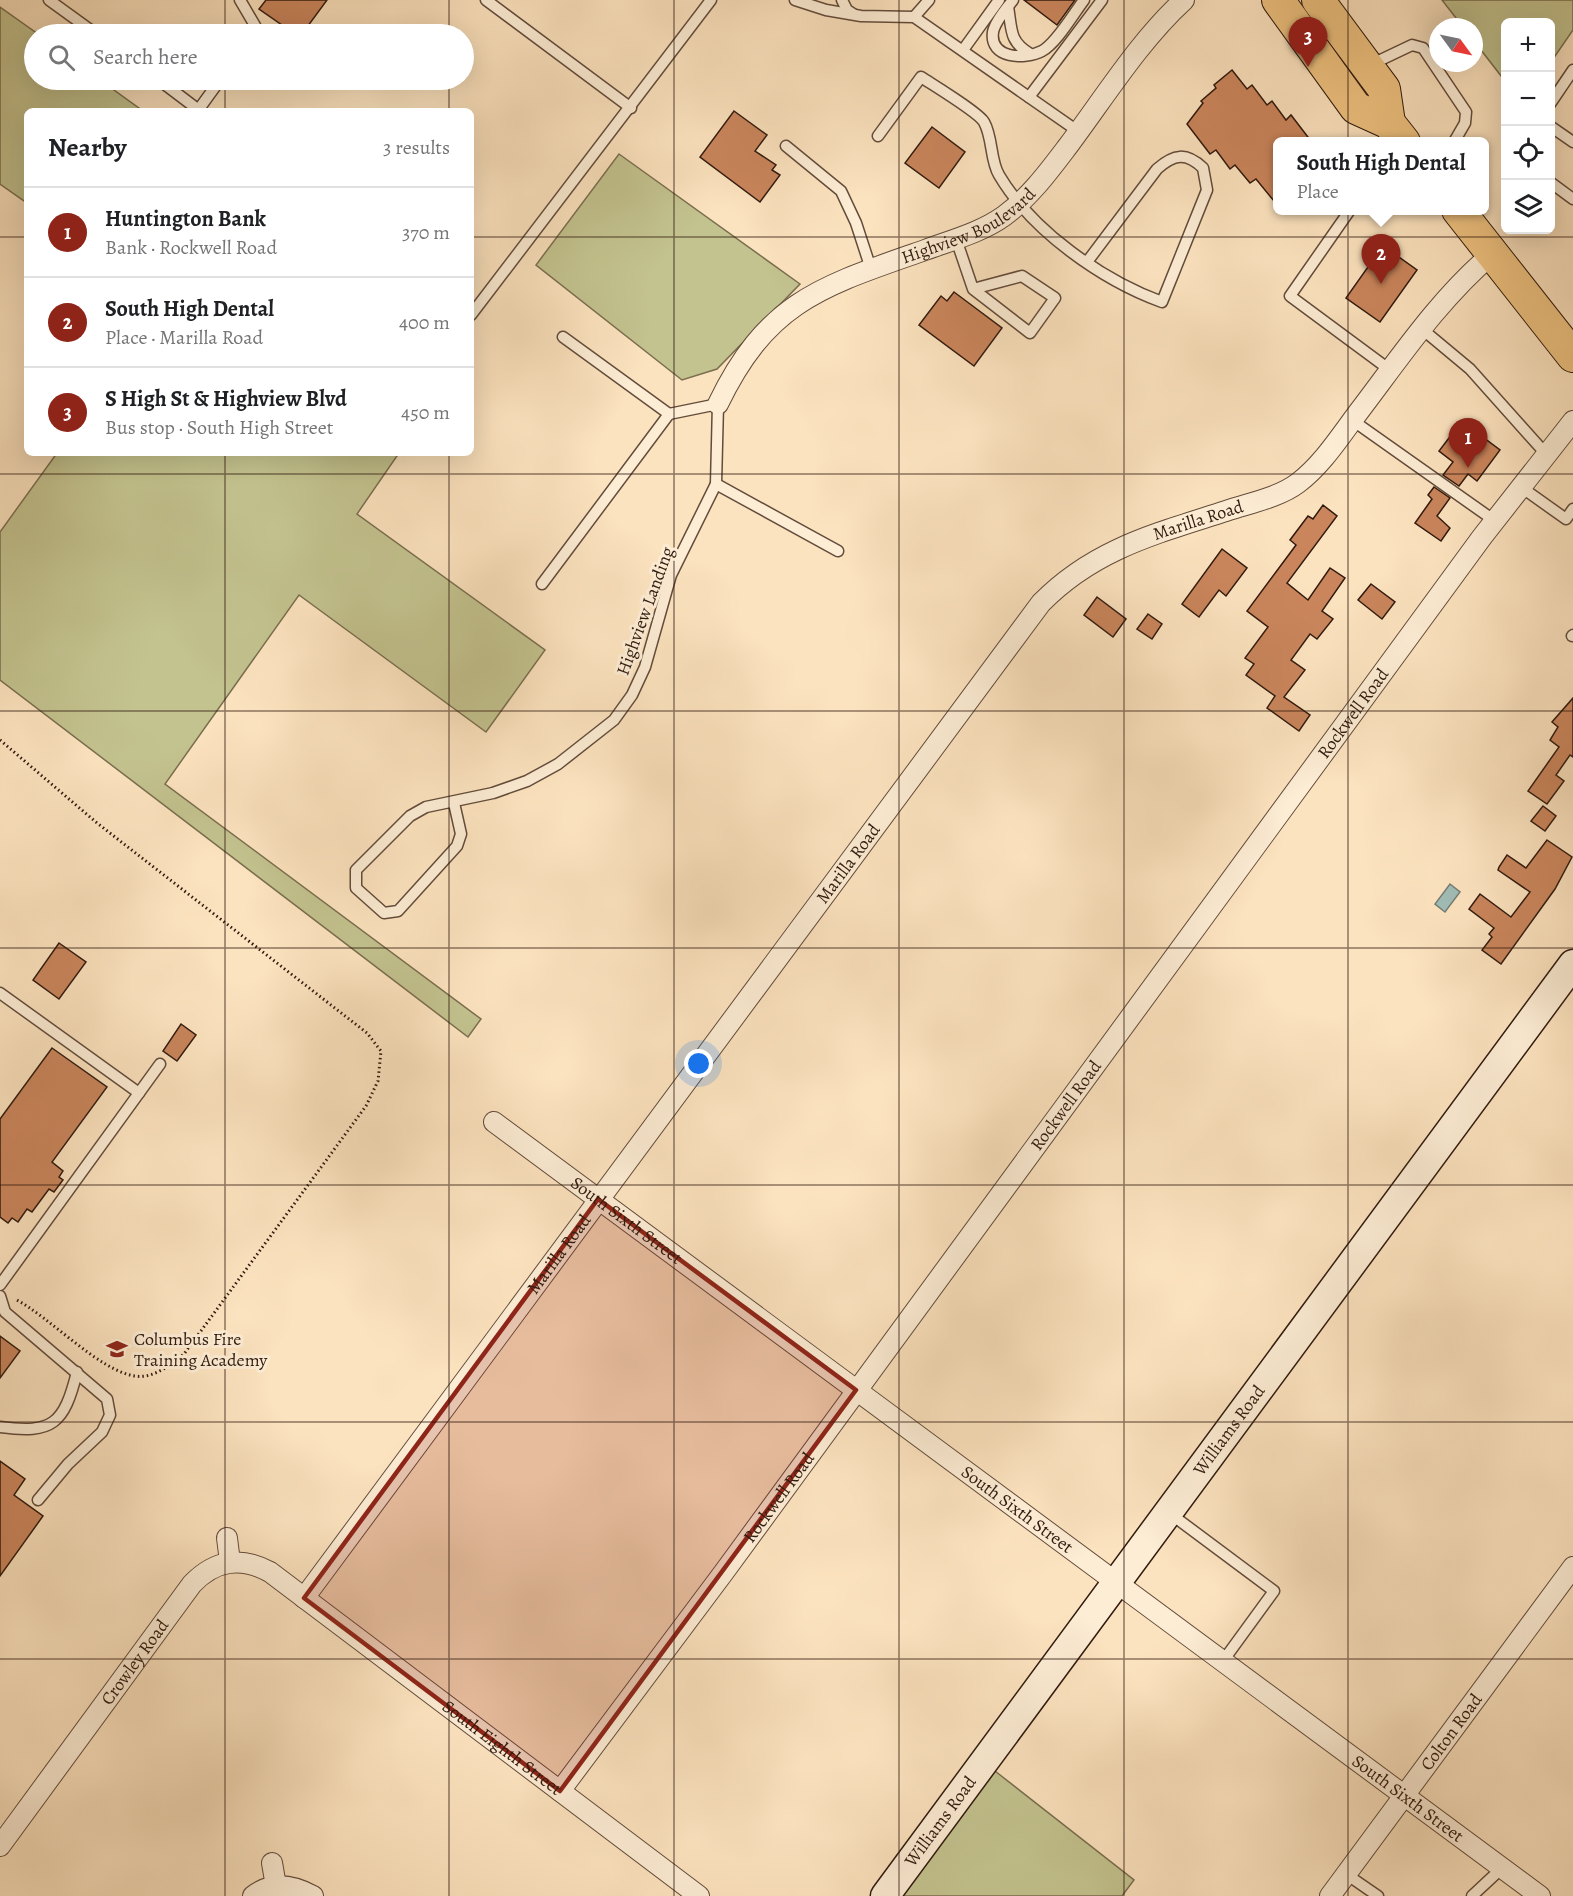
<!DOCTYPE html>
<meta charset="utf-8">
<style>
body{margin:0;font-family:Alegreya,serif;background:#f6f6f6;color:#202124}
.controls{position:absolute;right:18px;top:18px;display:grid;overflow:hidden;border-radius:9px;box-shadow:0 6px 24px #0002}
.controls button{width:54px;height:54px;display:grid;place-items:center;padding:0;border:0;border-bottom:2px solid #e0e0e0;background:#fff;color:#202124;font:30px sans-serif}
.compass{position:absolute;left:1429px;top:18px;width:54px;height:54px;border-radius:50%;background:#fff;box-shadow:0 6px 24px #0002;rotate:123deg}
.you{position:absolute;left:699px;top:1064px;width:21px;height:21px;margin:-15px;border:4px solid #fff;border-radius:50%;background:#1a73e8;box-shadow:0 0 0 9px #1a73e833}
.badge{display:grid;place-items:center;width:39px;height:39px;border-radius:50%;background:#8f2418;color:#fff;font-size:20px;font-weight:700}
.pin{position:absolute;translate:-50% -50px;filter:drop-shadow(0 2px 3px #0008)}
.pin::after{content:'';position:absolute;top:32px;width:21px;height:18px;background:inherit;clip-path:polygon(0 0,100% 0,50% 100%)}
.popup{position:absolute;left:1273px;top:137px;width:216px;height:78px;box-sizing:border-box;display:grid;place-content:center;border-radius:9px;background:#fff;filter:drop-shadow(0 2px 4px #0005);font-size:20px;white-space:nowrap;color:#757577}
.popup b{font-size:22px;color:#202124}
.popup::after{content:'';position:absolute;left:50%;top:100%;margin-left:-12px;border:12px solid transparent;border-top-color:#fff}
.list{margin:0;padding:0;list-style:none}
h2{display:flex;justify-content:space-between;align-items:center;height:78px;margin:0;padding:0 24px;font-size:26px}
h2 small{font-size:20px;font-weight:400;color:#757577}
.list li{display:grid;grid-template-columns:39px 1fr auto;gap:18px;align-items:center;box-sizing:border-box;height:90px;padding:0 24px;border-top:2px solid #e0e0e0}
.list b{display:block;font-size:22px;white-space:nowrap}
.list p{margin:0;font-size:20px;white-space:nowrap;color:#757577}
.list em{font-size:20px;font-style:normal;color:#757577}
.icon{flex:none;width:33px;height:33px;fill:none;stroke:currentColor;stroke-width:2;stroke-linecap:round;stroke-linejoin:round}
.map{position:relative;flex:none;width:1573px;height:1896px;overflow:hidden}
.search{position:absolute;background:#fff;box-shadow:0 6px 24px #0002;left:24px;top:24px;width:450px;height:66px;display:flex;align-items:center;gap:15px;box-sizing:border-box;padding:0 21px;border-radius:33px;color:#757577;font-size:22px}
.panel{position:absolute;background:#fff;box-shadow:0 6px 24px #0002;left:24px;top:108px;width:450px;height:348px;border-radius:9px}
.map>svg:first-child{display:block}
.green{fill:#c3c38f;stroke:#7a6e4f;stroke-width:1.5}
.water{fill:#a0bdb7;stroke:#737c74;stroke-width:1.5}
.building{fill:#ca855c;stroke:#301a0f;stroke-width:1.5}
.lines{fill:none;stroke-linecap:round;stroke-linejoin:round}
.service-casing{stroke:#634c3b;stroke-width:13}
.minor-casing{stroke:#634c3b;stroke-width:22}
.secondary-casing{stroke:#301a0f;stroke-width:31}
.primary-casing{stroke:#301a0f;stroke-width:34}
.path{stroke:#301a0f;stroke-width:3;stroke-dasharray:1.5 3;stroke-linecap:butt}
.service{stroke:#fdedd5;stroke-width:10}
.minor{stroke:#fdedd5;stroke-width:20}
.secondary{stroke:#fdedd5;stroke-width:28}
.primary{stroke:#eec280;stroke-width:32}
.marked{fill:#8f2418;fill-opacity:0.2;stroke:#8f2418;stroke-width:4.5;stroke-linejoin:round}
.grid{fill:none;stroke:#301a0f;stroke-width:1.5;stroke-opacity:0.55}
.labels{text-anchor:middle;stroke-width:6;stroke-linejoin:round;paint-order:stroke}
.street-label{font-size:18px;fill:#301a0f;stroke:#fdedd5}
.poi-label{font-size:18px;fill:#301a0f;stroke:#fdedd5;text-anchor:start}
</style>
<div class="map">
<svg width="1573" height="1896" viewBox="0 0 1573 1896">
<rect width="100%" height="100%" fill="#fce3bf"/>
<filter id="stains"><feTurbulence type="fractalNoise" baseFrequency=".00333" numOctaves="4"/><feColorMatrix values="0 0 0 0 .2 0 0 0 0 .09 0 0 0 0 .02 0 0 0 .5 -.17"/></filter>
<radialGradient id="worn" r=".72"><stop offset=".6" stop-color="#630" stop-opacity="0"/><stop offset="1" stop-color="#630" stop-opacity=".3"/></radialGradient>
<g class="green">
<polygon points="1442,0 1573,0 1573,30 1551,62 1550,22 1506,22 1505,81 1474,41 1474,27 1463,27"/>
<polygon points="0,7 38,34 34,34 34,80 100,80 143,111 27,111 27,203 0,184"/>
<polygon points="619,154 800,284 717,369 682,380 536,265"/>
<polygon points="57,453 399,453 357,514 545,650 486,732 299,595 165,784 481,1019 468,1037 0,680 0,532"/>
<polygon points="995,1771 1134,1880 1122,1896 902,1896"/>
</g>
<polygon class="water" points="1450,884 1460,892 1445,912 1435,904"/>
<g class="building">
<polygon points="266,0 327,0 302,34 295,34 259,9"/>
<polygon points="1024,0 1075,0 1057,25"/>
<polygon points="1232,70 1247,89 1252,85 1267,105 1272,101 1286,120 1291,115 1311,141 1278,141 1278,206 1256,179 1250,183 1235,165 1230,169 1216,150 1210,154 1187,124 1203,103 1201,101 1216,88 1214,85"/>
<polygon points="734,111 767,135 755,151 776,165 772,170 780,175 760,202 700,157"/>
<polygon points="932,127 965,152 939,188 905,163"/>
<polygon points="1380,250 1393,259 1396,255 1417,270 1380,322 1346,298"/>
<polygon points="954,292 1002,328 974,366 919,325 941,296 947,301"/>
<polygon points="1455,430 1469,441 1476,432 1500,450 1477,481 1468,474 1459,486 1443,475 1453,462 1439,451"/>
<polygon points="1434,487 1450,498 1437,516 1450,528 1441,541 1415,523 1432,499 1428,495"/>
<polygon points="1323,505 1337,516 1287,583 1308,600 1330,568 1345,578 1322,611 1333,619 1317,639 1310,634 1291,660 1305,670 1284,697 1310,715 1299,731 1267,708 1275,696 1246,675 1254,664 1245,658 1268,627 1247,611 1296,545 1290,540 1308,516 1313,519"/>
<polygon points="1222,549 1247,568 1226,596 1219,590 1199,617 1182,604"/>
<polygon points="1371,584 1395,602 1382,619 1358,600"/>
<polygon points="1097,597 1126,619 1113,637 1084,615"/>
<polygon points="1148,614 1162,624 1152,639 1137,629"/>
<polygon points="1573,698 1573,757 1570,755 1556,775 1564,781 1547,804 1528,791 1559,747 1550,740 1558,727 1552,722"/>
<polygon points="1543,806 1556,816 1545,831 1531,821"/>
<polygon points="1547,840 1572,857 1555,889 1501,964 1482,950 1492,937 1489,934 1494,928 1469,909 1480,894 1511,917 1530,892 1498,870 1499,867 1507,855 1526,868"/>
<polygon points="59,943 86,962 59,999 33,980"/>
<polygon points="181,1024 196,1035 177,1061 163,1051"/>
<polygon points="52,1048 107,1087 52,1162 63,1171 59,1177 63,1180 54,1192 49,1189 32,1212 27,1209 18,1222 12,1218 8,1223 0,1217 0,1119"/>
<polygon points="0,1336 20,1351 0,1378"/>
<polygon points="0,1461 25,1479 14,1495 43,1516 0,1576"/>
</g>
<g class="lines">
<defs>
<g id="service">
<polyline points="49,0 96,34"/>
<polyline points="240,0 257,29 253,34"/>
<polyline points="486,0 631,108"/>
<polyline points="795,0 826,10 861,16 914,17 1079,132"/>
<polyline points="842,0 847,10 853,14"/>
<path d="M1013,0C1007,8 995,21 993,32C989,59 1025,60 1042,51C1056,44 1074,13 1084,0"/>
<path d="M1008,7C1012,29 1009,41 1029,53"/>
<polyline points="914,17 929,0"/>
<polyline points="963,50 999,0"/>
<polyline points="1370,65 1412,45 1423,48 1466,112 1465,123 1454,142"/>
<polyline points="159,80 200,111"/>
<polyline points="1029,97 1102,0"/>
<polyline points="1550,104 1573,70"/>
<polyline points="199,109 220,80"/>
<polyline points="1550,126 1573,142"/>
<path d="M878,136L921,77C933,85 978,112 984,122C993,138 990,160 999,175C1032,231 1102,280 1162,302L1207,190L1203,168C1186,152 1174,154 1157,169L1087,262"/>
<polyline points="786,146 841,191 856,223 871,269"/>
<polyline points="1550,182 1573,199"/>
<polyline points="1350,210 1290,296 1390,370"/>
<polyline points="956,239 973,289 1030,333 1055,298 1022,276 973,289"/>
<polyline points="471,315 711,0"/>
<polyline points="1422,329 1470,369 1546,454"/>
<polyline points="1352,420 1495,521"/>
<polyline points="716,484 838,551"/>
<polyline points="1521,487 1566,519 1573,509"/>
<polyline points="542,584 669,414 563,337"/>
<polyline points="1572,636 1573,635"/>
<polyline points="454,803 461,834 457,846 398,911 384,913 356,888 356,870 410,816 426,807 493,793 527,781 558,764 614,720 632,695 645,667 671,575 716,484 718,404 669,414"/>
<polyline points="0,993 139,1093"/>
<polyline points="0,1285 160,1064"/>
<polyline points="0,1296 5,1312 107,1399 110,1415 102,1432 68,1464 38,1500"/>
<path d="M0,1427C53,1434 64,1424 77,1372"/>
<polyline points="1168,1512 1274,1591 1223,1661"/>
<polyline points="1346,1874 1378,1896"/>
<polyline points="1472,1896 1502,1868"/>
</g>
<g id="minor">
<path id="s1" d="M718,404C768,300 823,286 925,250C952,240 980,233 1004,216C1030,197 1049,171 1068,146C1104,98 1140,40 1184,0"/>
<path id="s2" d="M494,1122L1540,1896"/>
<polyline points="227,1538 230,1562"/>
<path id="s3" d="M304,1598L1041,603C1094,549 1155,534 1226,511C1249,503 1278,498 1298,483C1323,464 1341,435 1360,410C1401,356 1440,298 1492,254"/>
<path id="s4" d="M560,1791L724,1572L1482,537L1573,421"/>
<path id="s5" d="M0,1846L192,1584C215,1560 241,1556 270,1572L699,1896"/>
<polyline points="272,1863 276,1886"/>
<path d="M253,1896C272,1881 293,1885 313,1896"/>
<path id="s6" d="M1330,1896L1573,1567"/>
</g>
<g id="secondary">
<path id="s7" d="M885,1896L1573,964"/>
</g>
<g id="primary">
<polyline points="1278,0 1356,108 1389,123 1404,142"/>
<polyline points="1318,0 1384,89 1389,123"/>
<polyline points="1458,210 1573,356"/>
</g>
</defs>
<use href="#service" class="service-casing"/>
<use href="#minor" class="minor-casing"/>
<use href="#secondary" class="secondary-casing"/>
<use href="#primary" class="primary-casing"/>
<path class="path" d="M0,740L97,823L367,1033L381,1051L378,1081L366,1106L184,1354C171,1364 154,1379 135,1376C99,1371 50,1317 15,1299"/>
<use href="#service" class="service"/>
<use href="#minor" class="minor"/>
<use href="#secondary" class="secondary"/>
<use href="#primary" class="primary"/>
</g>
<path class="marked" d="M598,1199L856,1390L560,1791L304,1598Z"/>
<path class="grid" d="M225,0V34M449,0V34M674,0V1896M899,0V1896M1124,0V1896M1348,0V1896M225,80V111M449,80V111M0,237H27M471,237H1573M225,453V1896M449,453V1896M0,474H1573M0,711H1573M0,948H1573M0,1185H1573M0,1422H1573M0,1659H1573"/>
<defs>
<symbol id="school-bare" viewBox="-9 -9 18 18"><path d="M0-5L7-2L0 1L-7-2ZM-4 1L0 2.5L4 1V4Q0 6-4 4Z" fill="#8f2418" stroke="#fdedd5" stroke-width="2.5" paint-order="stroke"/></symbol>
</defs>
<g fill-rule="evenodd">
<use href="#school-bare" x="102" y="1334" width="30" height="30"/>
</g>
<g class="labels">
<g class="street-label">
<text dy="6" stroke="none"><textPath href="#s1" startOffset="318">Highview Boulevard</textPath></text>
<text dy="6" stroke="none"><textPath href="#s3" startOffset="1418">Marilla Road</textPath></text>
<text transform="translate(645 611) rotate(-70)" y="6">Highview Landing</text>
<text dy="6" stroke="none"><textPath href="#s4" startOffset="1338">Rockwell Road</textPath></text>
<text dy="6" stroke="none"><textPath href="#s3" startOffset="914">Marilla Road</textPath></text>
<text dy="6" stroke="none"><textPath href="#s4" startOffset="852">Rockwell Road</textPath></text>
<text dy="6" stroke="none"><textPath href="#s2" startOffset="165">South Sixth Street</textPath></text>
<text dy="6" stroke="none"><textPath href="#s3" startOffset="428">Marilla Road</textPath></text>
<text dy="6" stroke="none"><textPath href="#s7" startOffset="579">Williams Road</textPath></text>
<text dy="6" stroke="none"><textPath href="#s4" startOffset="366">Rockwell Road</textPath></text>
<text dy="6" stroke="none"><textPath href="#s2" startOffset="651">South Sixth Street</textPath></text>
<text dy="6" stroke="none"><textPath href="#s5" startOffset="228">Crowley Road</textPath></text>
<text dy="6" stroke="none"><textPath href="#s6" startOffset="204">Colton Road</textPath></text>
<text dy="6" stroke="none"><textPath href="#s5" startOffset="702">South Eighth Street</textPath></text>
<text dy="6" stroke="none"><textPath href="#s2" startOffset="1137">South Sixth Street</textPath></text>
<text dy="6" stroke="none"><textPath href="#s7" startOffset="93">Williams Road</textPath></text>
</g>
<g class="poi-label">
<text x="134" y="1345">Columbus Fire<tspan x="134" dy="21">Training Academy</tspan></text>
</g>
</g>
<rect width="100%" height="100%" filter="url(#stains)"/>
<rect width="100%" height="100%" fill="url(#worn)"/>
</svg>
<div class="controls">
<button>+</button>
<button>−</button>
<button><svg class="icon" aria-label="locate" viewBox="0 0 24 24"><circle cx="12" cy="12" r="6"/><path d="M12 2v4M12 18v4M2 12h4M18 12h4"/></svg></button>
<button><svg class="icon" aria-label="layers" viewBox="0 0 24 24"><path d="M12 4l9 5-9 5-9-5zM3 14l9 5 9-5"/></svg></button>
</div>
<svg class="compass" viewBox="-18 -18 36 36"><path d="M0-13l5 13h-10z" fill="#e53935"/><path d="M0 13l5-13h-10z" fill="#757577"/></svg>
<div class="you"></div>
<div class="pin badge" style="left:1468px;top:468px">1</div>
<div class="pin badge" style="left:1381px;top:284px">2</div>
<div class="popup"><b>South High Dental</b>Place</div>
<div class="pin badge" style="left:1308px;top:67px">3</div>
<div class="search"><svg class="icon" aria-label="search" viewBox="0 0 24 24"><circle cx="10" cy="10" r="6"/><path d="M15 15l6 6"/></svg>Search here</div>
<section class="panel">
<h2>Nearby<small>3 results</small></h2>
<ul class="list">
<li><span class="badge">1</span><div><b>Huntington Bank</b><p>Bank · Rockwell Road</p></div><em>370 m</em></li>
<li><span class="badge">2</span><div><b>South High Dental</b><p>Place · Marilla Road</p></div><em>400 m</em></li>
<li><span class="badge">3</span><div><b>S High St &amp; Highview Blvd</b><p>Bus stop · South High Street</p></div><em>450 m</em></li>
</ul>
</section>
</div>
